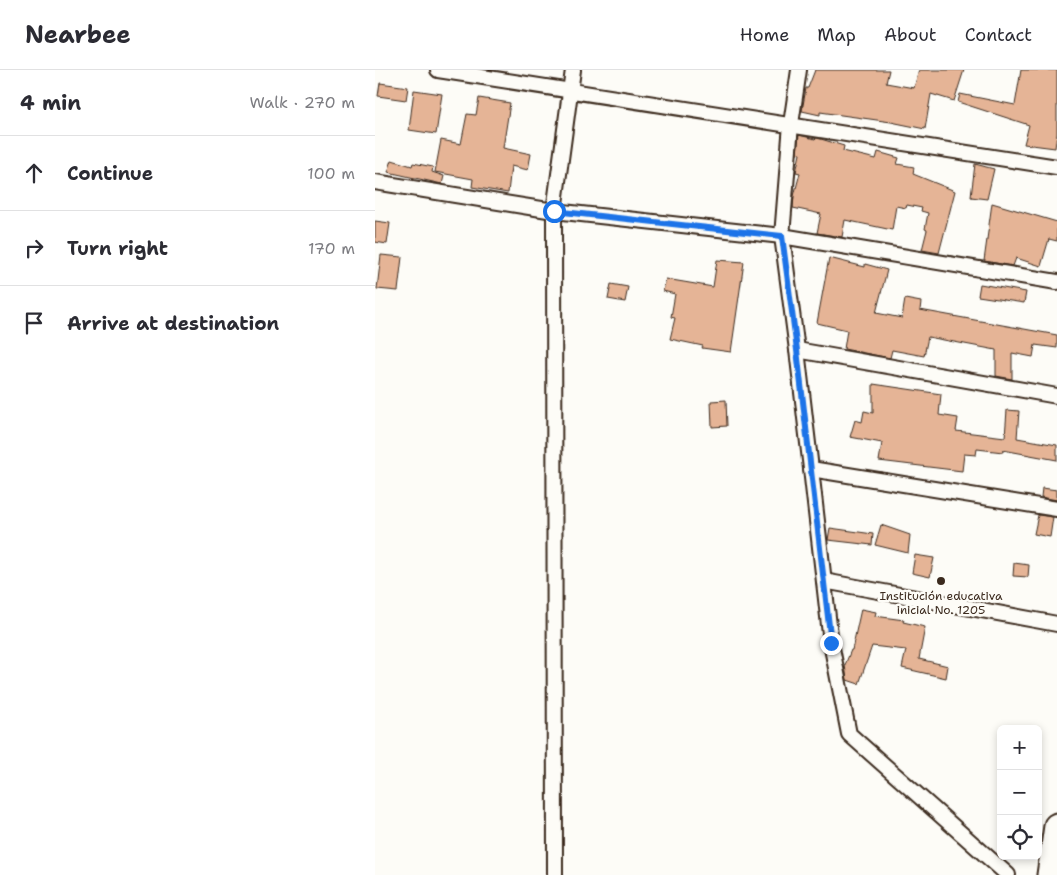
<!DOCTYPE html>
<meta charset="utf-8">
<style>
body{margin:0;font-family:"Shantell Sans",sans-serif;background:#f2f2f3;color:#2b2b33}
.controls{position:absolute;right:15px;bottom:15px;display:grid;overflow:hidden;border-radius:8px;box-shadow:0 2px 8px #0003}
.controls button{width:45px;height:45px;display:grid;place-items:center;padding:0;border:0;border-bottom:1px solid #e1e1e2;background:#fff;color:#2b2b33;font:25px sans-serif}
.stop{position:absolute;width:15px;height:15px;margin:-11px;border:4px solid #1a73e8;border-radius:50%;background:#fff}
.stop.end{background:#1a73e8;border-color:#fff;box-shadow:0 1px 5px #0008}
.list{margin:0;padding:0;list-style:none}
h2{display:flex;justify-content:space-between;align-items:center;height:65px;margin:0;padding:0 20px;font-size:21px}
h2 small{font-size:16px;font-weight:400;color:#7c7c81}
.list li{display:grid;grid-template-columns:32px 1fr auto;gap:15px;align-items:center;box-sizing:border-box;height:75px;padding:0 20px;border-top:1px solid #e1e1e2}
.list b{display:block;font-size:19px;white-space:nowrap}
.list em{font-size:16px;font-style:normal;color:#7c7c81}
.icon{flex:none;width:28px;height:28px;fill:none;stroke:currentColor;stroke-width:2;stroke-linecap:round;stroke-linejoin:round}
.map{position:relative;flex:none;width:682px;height:805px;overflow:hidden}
header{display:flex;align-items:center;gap:30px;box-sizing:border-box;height:70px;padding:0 25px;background:#fff;border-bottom:1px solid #e1e1e2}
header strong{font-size:24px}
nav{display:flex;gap:28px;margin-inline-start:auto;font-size:18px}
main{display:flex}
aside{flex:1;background:#fff}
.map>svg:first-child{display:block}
.building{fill:#e5b496;stroke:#3b2a1e}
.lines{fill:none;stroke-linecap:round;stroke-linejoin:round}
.street-casing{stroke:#3b2a1e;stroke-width:18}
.highway-casing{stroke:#3b2a1e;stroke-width:29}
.street{stroke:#fdfcf7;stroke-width:14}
.highway{stroke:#fdfcf7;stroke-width:25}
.route{stroke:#1a73e8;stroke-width:6}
.poi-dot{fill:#3b2a1e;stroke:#fdfcf7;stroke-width:2}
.labels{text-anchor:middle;stroke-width:5;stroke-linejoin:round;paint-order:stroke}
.poi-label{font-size:12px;fill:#3b2a1e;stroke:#fdfcf7}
</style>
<header>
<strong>Nearbee</strong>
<nav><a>Home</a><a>Map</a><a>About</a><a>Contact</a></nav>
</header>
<main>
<aside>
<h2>4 min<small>Walk · 270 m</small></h2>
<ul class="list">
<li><svg class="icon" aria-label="ahead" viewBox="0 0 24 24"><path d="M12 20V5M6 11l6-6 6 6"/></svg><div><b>Continue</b></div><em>100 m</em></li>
<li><svg class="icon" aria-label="right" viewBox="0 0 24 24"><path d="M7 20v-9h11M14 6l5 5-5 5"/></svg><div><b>Turn right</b></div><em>170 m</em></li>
<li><svg class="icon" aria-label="arrive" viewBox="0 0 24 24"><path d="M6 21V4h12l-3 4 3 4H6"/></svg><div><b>Arrive at destination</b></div></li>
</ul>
</aside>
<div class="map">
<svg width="682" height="805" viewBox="0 0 682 805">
<rect width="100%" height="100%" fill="#fdfcf7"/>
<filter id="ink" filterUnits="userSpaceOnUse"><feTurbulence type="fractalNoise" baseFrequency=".02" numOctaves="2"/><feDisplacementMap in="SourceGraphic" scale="10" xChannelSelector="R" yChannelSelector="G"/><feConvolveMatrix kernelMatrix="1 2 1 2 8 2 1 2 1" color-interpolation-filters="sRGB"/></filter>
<g filter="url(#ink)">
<g class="building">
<polygon points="440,0 514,0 511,13 539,18 544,0 589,0 579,31 556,24 550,59 516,52 445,42 445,45 427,41 431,18 433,18"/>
<polygon points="646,0 682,0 682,63 680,78 649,74 654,55 583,32 585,24 640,35"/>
<polygon points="5,13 33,17 31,30 3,26"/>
<polygon points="39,20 67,24 61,64 34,60"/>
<polygon points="104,28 135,33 128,78 156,84 153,100 136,96 133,123 97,117 98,109 60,102 66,70 86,74 92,44 101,45"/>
<polygon points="424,65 440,69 441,68 446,69 469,76 468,81 501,89 503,82 524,88 522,94 539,97 538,104 580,121 564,183 547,180 552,160 550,159 553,143 546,141 547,138 532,135 531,138 521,136 517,160 470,150 467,167 442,163 446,144 418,138 419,126 425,103 421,102 425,84 422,83"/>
<polygon points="17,90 37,96 38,93 58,97 57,102 69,106 67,114 13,102"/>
<polygon points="600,94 619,99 612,129 596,127"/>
<polygon points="617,133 682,152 682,171 674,169 666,196 641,188 638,196 609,191"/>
<polygon points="0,151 15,153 12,174 0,172"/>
<polygon points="6,185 27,187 23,221 2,219"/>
<polygon points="454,188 490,197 490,194 512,200 501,243 527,248 530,229 546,232 545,240 682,265 682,278 660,275 658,287 637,283 637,309 621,306 621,280 553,267 549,286 517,280 515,288 469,279 472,260 442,253"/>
<polygon points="342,190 369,192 356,282 327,278 328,276 295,269 300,248 296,247 300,224 288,221 291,209 338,217"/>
<polygon points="236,214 253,217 250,232 233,229"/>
<polygon points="605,214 651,222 649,233 603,226"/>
<polygon points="498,314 566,324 564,345 583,348 581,361 630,367 632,340 644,341 642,368 682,375 682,390 628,380 628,382 602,379 601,385 589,384 587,401 504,391 507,373 475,367 480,350 487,352 489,341 498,343"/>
<polygon points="351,330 352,356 337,357 336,331"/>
<polygon points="667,418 682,420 682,430 666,427"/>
<polygon points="663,445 678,447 675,467 659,464"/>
<polygon points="506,455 535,465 533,483 500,475"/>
<polygon points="455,458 498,464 497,475 453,470"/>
<polygon points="540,485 559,488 555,507 537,503"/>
<polygon points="639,493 654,495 653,507 638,506"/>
<polygon points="486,539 501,542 500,546 529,550 528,552 550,557 544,589 573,596 571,608 527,598 531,580 497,576 484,614 472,610 470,595 476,580 477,580"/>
</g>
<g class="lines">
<defs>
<g id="street">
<polyline points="63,0 682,97"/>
<polyline points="424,0 416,54 407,166 422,280 436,399 682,439"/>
<polyline points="0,112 179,141 407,166 682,212"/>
<polyline points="422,280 682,326"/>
<polyline points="436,399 456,573 474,664 633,805"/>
<polyline points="449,511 682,554"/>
<polyline points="180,805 179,141 198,0"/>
</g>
<polyline id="highway" points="675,805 682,756"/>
</defs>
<use href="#street" class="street-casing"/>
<use href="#highway" class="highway-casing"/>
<use href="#street" class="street"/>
<use href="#highway" class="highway"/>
</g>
</g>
<g class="lines" filter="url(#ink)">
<polyline class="route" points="179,141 407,166 422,280 456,573"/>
</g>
<circle class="poi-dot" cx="566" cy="511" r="5"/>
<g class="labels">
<g class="poi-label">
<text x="566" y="530">Institución educativa<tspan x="566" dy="14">inicial No. 1205</tspan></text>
</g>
</g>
</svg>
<div class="controls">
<button>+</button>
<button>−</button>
<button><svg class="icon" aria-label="locate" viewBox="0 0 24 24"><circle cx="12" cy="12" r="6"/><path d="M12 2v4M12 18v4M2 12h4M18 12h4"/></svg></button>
</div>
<div class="stop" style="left:179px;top:141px"></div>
<div class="stop end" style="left:456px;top:573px"></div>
</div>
</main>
